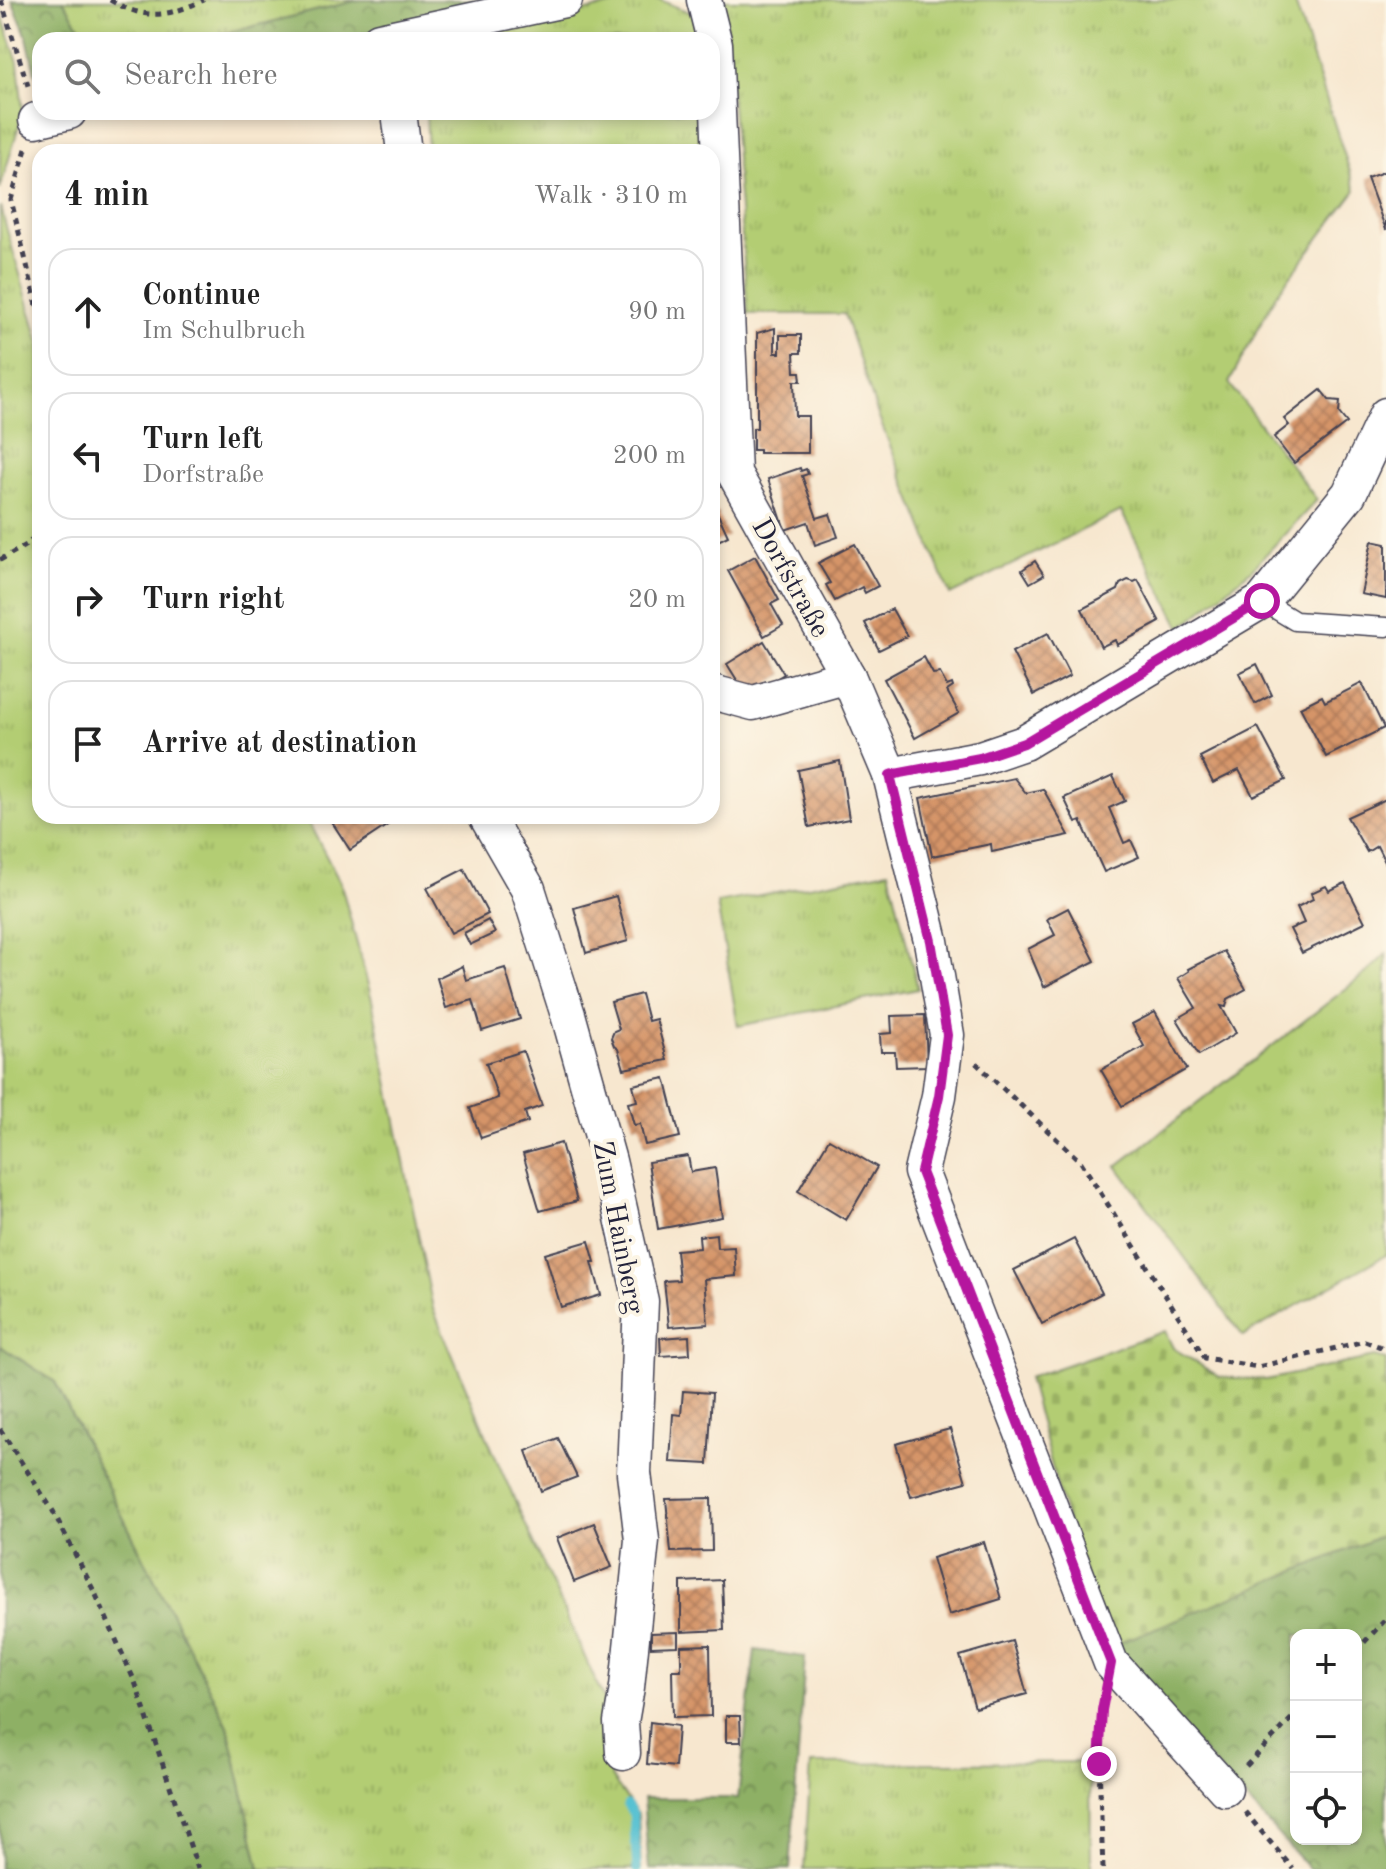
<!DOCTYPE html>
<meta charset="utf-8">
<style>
body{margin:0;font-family:"Old Standard TT",serif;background:#f2f2f2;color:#222}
.controls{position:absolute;right:24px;bottom:24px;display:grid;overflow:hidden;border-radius:16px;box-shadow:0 4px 12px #0003}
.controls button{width:72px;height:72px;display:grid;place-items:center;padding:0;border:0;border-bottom:2px solid #e0e0e0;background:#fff;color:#222;font:40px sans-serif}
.stop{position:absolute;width:24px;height:24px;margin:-18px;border:6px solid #b5179e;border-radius:50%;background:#fff}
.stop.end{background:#b5179e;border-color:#fff;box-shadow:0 2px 8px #0008}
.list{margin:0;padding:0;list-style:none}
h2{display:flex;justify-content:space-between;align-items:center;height:104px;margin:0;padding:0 32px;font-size:34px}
h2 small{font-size:26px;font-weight:400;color:#767676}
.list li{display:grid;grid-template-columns:52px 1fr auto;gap:24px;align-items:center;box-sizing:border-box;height:128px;margin:0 16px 16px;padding:0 16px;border:2px solid #e0e0e0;border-radius:24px}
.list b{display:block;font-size:30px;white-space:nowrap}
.list p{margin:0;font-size:26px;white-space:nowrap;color:#767676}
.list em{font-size:26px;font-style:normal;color:#767676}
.icon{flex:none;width:44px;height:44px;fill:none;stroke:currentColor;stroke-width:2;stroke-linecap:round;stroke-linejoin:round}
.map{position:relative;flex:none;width:1386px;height:1869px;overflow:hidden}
.search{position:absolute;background:#fff;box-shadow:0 4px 12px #0003;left:32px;top:32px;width:688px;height:88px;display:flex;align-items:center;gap:20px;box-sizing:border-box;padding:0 28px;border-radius:24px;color:#767676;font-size:30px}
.panel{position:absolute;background:#fff;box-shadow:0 4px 12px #0003;left:32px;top:144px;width:688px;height:680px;border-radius:24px}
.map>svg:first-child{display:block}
.grass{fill:url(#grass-tufts);stroke:#6a7857;stroke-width:2}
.forest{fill:url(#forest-crowns);stroke:#586950;stroke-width:2;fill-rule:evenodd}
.cemetery{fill:url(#cemetery-stones);stroke:#6a7857;stroke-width:2}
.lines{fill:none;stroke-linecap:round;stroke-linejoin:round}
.stream{stroke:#57c1d2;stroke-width:9}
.building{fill:url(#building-cross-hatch)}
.lane-casing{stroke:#424051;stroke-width:21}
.street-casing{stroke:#424051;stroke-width:37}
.path{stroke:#424051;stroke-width:5;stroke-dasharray:6 6;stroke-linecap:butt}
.lane{stroke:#fff;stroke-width:18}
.street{stroke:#fff;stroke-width:34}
.route{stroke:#b5179e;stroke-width:10}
.labels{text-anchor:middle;stroke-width:8;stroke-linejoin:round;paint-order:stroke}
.street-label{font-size:28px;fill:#22223b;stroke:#fcf5e5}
</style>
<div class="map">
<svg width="1386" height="1869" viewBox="0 0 1386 1869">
<defs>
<pattern id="grass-tufts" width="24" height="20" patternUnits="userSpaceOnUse" patternTransform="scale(2)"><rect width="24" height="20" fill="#b3cd73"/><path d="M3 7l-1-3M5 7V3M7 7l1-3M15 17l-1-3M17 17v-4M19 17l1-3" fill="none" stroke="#9ab064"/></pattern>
<pattern id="forest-crowns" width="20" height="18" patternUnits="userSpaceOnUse" patternTransform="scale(2)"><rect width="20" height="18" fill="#8eb065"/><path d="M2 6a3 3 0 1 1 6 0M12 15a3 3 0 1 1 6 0" fill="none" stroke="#748f54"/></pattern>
<pattern id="cemetery-stones" width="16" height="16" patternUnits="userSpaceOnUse" patternTransform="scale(2)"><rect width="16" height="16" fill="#b3cd73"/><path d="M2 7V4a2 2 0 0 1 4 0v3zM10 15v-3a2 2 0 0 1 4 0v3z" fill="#9ab064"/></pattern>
<pattern id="building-cross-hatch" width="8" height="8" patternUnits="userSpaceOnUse" patternTransform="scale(2)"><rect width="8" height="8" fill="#d59468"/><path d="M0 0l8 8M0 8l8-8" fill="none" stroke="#ac7857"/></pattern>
</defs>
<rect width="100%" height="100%" fill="#fcf5e5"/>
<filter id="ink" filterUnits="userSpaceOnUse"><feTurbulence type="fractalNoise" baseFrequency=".0125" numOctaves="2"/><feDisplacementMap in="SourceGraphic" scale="16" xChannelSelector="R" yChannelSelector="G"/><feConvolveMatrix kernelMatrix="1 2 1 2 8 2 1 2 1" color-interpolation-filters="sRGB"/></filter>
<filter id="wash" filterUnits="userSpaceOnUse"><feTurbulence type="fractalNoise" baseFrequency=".006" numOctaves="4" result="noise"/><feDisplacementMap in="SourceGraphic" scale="32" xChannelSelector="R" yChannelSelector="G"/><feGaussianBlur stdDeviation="1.8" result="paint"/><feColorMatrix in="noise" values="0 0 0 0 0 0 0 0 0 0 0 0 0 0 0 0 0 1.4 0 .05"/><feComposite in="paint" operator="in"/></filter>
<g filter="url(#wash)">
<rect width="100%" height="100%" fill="#f7e7cf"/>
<g class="grass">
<polygon points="63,0 359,0 199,40 109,40 81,29"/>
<polygon points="635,0 660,0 694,14 696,40 460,40"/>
<polygon points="724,0 1294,0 1356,190 1276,295 1229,383 1317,500 1252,569 1181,628 1121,511 950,595 879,418 844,314 748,314"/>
<polygon points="0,9 18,62 23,112 0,189"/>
<polygon points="426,112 701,112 704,152 428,152"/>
<polygon points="0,206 40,343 40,816 305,816 341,884 372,1000 433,1309 495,1456 613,1720 611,1777 638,1814 641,1869 260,1869 228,1726 55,1382 0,1346"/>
<polygon points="889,871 918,989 738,1026 717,903"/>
<polygon points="1386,954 1386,1255 1243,1336 1117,1166 1370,970"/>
<polygon points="1090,1762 1091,1869 804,1869 811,1764"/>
</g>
<g class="forest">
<polygon points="12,0 63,0 81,29 109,40 40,40 40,81 35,73 27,37"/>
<polygon points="359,0 511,0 336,40 199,40"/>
<polygon points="0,1346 55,1382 228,1726 260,1869 0,1869"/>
<path d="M1386,1534V1869H1309L1109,1647ZM1296,1635H1356V1839H1296Z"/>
<polygon points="755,1650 805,1657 790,1869 649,1869 643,1798 738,1798"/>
</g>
<polygon class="cemetery" points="1165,1331 1173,1348 1220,1377 1266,1380 1374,1357 1386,1360 1386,1534 1109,1647 1064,1511 1028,1378"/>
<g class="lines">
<polyline class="stream" points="627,1805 633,1814 637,1869"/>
</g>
<g id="blocks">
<g class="building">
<polygon points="1386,171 1386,230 1367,178"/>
<polygon points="775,328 775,353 780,353 780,335 801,335 801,353 794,353 795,372 800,372 801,381 794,381 795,416 808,416 808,453 759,453 759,450 753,450 753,428 757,428 757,333"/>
<polygon points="1321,390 1329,400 1340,401 1339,413 1347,423 1294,463 1274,437 1289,425 1284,419"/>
<polygon points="800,468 801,471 806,469 808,474 802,476 817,518 830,514 838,537 815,545 808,522 785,530 768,479"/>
<polygon points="712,501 728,536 712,544"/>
<polygon points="1372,541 1386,544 1386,599 1361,594"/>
<polygon points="855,544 878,586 865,593 862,587 835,601 826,585 830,583 818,563"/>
<polygon points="755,556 779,600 771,604 783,625 764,636 728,571"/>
<polygon points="1035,561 1044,575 1030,583 1022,570"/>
<polygon points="1128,580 1134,582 1138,580 1160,622 1117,645 1115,640 1101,647 1082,609 1118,590 1120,584"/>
<polygon points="892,609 907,636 879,650 865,623"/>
<polygon points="1048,633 1070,676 1034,695 1012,652"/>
<polygon points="764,641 784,674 747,696 727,664"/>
<polygon points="924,657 933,674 940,673 947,686 952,684 953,687 947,691 959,713 915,738 884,679"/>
<polygon points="1257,664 1272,695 1255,704 1239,673"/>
<polygon points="1362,683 1384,728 1326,757 1300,707 1322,696 1325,702"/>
<polygon points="1258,727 1286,780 1253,796 1239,770 1213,783 1200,757"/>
<polygon points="840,761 849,819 809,827 798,770"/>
<polygon points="1113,776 1125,801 1109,808 1124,843 1131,840 1139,857 1104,872 1081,821 1076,823 1064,798"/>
<polygon points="1014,778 1026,793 1043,789 1069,835 992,852 991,844 932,856 920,798"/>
<polygon points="1386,799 1386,864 1377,846 1367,852 1347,817"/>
<polygon points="328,816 401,816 350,850"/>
<polygon points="464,869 488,914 451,933 427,888"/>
<polygon points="1345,883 1365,922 1302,953 1290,929 1304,923 1297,907 1313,899 1311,893 1326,886 1329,891"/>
<polygon points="616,896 628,941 586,953 574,908"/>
<polygon points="1068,908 1095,961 1044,987 1028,949 1055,935 1047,919"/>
<polygon points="488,920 495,933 470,945 464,933"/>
<polygon points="1224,951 1246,989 1228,999 1226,1007 1221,1006 1236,1033 1199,1055 1177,1019 1196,1008 1178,978 1189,971 1188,969"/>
<polygon points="462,966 466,980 505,968 520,1019 482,1031 473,1000 446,1008 437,978"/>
<polygon points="641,994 648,1021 656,1019 667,1060 624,1069 618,1049 614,1046 611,1038 614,1031 619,1029 611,1002"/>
<polygon points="1155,1012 1187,1069 1122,1106 1101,1070 1144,1046 1132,1024"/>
<polygon points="925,1015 927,1066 896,1067 895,1052 881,1052 880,1034 892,1033 891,1016"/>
<polygon points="523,1051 542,1106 525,1112 528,1122 481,1138 470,1108 498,1098 486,1063"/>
<polygon points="665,1078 680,1137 645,1145 640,1124 634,1125 628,1103 637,1101 633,1085"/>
<polygon points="829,1139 877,1167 846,1220 798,1191"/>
<polygon points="561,1143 577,1201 540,1211 523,1154"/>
<polygon points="688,1156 691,1172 715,1168 722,1217 658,1229 648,1162"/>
<polygon points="716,1234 717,1248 734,1247 736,1276 704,1279 708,1324 669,1327 664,1281 679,1280 676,1250 700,1248 699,1236"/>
<polygon points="1074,1239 1102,1293 1042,1324 1014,1270"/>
<polygon points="589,1241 595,1262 592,1262 601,1295 561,1307 545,1254"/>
<polygon points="689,1336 690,1354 661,1356 660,1338"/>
<polygon points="683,1391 712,1393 708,1464 670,1462 673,1414 681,1415"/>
<polygon points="950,1429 966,1482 911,1497 896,1444"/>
<polygon points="558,1438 577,1477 541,1491 526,1451"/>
<polygon points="711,1498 712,1551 671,1552 666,1499"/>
<polygon points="594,1523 612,1567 574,1582 557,1538"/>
<polygon points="984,1542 1001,1599 949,1615 932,1558"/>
<polygon points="722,1580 724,1630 681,1632 681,1582"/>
<polygon points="678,1632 678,1646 651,1647 651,1633"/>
<polygon points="1012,1641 1027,1694 975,1708 960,1656"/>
<polygon points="710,1645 711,1716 673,1717 672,1670 681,1670 681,1646"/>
<polygon points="726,1716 740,1716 741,1742 726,1742"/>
<polygon points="650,1722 678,1726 675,1767 647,1764"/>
</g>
</g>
</g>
<g filter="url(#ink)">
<use href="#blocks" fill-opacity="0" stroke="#424051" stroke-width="2"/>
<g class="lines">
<defs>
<polyline id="lane" points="1262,601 1295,621 1386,627"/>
<g id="street">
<polyline points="704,0 715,44 734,473 848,676 890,775 931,941 947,1035 939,1096 921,1172 1111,1663 1225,1789"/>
<polyline points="379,40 565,0"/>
<polyline points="399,112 404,152"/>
<polyline points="36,120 69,112"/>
<polyline points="712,692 753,703 848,676"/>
<polyline points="890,775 980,758 1024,743 1262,601 1349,494 1386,415"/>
<polyline points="486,816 528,889 569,1018 609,1161 641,1301 634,1473 642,1540 627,1687 621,1722 623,1753"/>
</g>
</defs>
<use href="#lane" class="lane-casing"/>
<use href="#street" class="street-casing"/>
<g class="path">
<polyline points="1,0 29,89"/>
<path d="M110,0C147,21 166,17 204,0"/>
<polyline points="26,149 11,200 40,318"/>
<polyline points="0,560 28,544 40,530"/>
<polyline points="976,1063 1081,1162 1205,1358 1258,1367 1365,1341 1386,1349"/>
<polyline points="0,1429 53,1511 96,1595 135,1682 198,1869"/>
<polyline points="1356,1651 1386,1619"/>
<polyline points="1246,1766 1296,1714"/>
<polyline points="1245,1812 1293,1869"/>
<polyline points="1103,1869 1099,1764 1103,1703"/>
</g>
<use href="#lane" class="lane"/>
<use href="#street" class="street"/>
</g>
</g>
<g class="lines" filter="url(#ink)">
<polyline class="route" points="1099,1764 1102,1710 1111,1663 921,1172 939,1096 947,1035 931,941 890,775 980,758 1024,743 1262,601"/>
</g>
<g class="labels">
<g class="street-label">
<text transform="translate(792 577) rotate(61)" y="10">Dorfstraße</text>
<text transform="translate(620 1227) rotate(79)" y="10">Zum Hainberg</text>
</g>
</g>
</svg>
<div class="controls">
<button>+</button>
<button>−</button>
<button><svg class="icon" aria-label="locate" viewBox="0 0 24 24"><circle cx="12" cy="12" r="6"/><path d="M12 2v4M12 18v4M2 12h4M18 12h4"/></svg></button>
</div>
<div class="stop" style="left:1262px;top:601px"></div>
<div class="stop end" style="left:1099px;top:1764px"></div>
<div class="search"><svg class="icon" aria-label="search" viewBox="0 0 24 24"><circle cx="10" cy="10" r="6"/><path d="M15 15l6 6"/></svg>Search here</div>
<section class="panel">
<h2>4 min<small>Walk · 310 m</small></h2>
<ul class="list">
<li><svg class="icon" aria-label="ahead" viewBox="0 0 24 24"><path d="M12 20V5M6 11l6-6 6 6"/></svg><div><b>Continue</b><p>Im Schulbruch</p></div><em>90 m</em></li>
<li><svg class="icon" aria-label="left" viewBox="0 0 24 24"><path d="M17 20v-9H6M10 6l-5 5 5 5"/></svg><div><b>Turn left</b><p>Dorfstraße</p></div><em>200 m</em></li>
<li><svg class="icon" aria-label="right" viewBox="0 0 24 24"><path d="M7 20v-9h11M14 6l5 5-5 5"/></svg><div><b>Turn right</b></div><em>20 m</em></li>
<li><svg class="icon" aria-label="arrive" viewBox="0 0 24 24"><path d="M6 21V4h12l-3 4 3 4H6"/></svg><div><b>Arrive at destination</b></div></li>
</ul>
</section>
</div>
